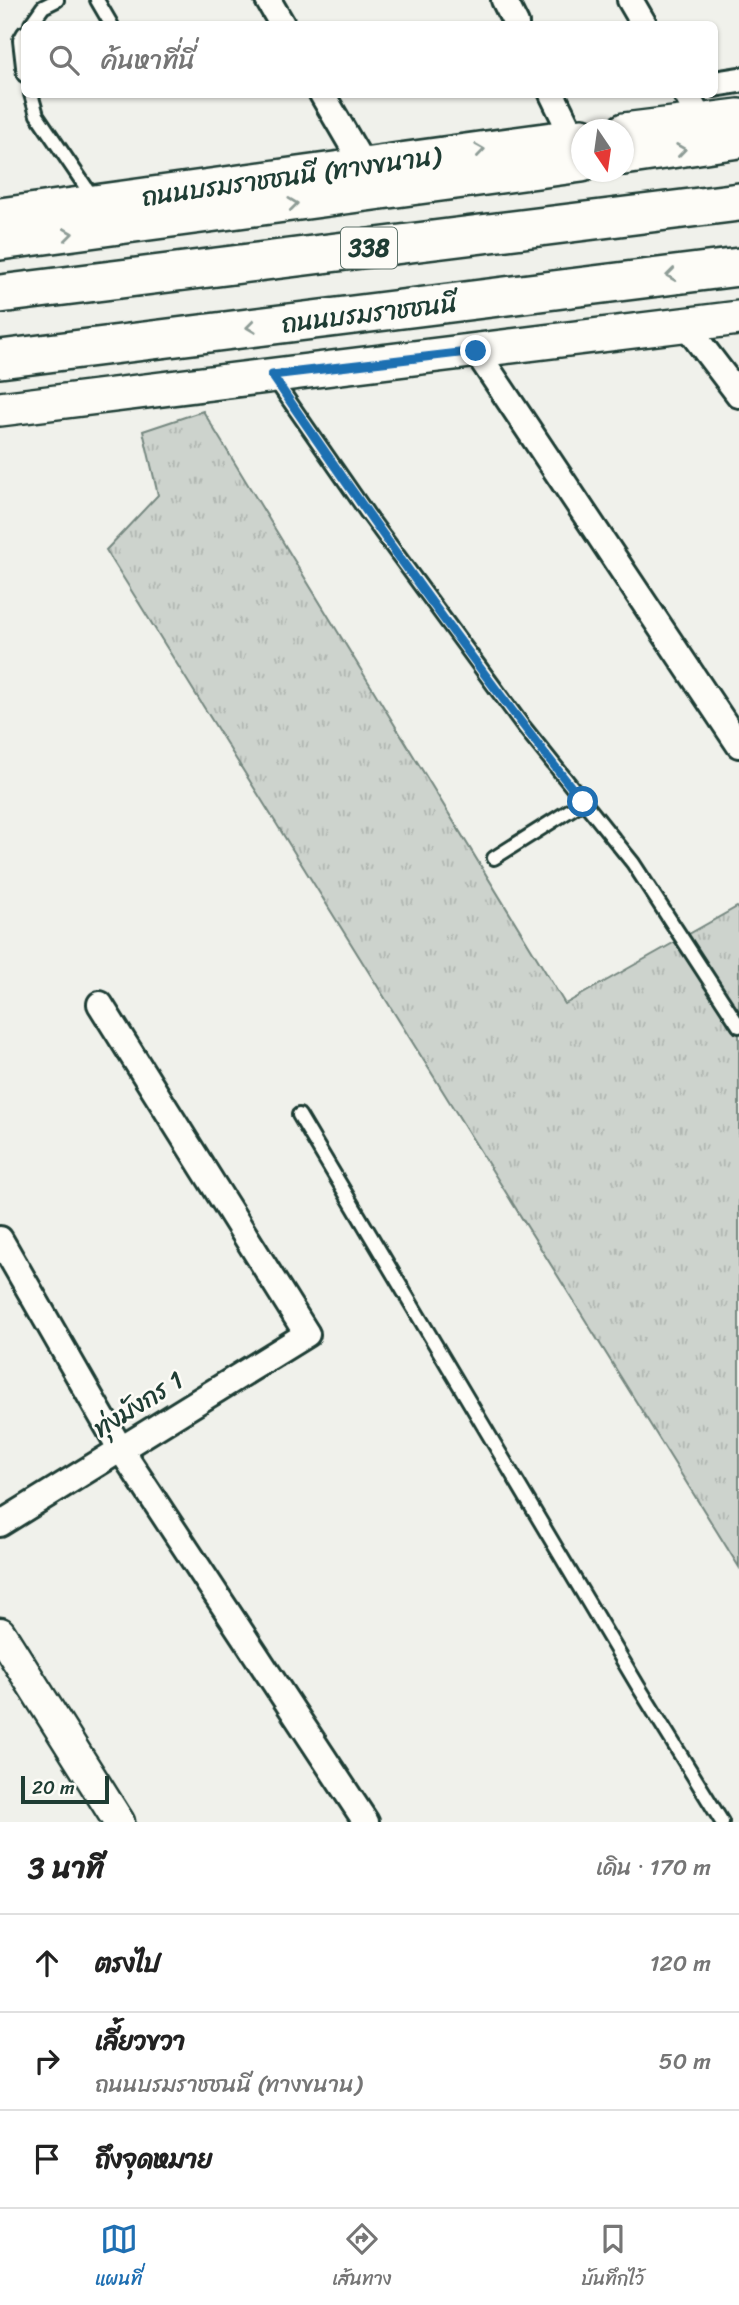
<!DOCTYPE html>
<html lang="th">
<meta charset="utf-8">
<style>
body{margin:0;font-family:Sriracha,"Playpen Sans Thai",sans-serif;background:#f2f2f2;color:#222}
.compass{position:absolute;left:571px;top:119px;width:63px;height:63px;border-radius:50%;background:#fff;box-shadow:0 2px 5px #0004;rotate:167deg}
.scale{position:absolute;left:21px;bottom:18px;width:88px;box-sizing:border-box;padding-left:7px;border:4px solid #1f3d34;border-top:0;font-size:19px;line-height:24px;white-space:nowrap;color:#1f3d34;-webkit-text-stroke:5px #fdfcf7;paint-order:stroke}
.stop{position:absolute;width:21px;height:21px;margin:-16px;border:5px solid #1f6fb2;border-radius:50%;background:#fff}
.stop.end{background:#1f6fb2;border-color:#fff;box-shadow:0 2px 7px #0008}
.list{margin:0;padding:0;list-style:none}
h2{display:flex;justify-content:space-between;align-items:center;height:91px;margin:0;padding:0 28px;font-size:30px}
h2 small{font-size:23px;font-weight:400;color:#767676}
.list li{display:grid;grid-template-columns:46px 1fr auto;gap:21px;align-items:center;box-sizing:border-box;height:98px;padding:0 28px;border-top:2px solid #e0e0e0}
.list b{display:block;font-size:26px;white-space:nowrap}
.list p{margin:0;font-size:23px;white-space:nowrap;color:#767676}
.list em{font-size:23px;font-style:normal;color:#767676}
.icon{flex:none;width:38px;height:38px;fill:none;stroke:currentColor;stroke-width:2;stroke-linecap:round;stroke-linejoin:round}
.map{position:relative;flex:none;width:739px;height:1822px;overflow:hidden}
.search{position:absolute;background:#fff;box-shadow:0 2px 5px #0004;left:21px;right:21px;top:21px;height:77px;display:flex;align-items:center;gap:18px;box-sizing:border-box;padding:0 24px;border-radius:10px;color:#767676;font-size:26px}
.sheet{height:385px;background:#fff}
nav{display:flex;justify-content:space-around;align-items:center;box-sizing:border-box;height:98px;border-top:2px solid #e0e0e0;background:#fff;font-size:19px;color:#767676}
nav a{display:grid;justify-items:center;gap:4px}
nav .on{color:#1f6fb2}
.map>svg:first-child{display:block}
.grass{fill:url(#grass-tufts);stroke:#768880;stroke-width:2}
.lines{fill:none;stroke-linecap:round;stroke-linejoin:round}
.service-casing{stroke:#1f3d34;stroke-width:18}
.minor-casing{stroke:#1f3d34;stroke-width:30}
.tertiary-casing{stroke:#1f3d34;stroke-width:35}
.secondary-casing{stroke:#1f3d34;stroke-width:38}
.primary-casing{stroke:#1f3d34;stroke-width:42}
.service{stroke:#fdfcf7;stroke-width:12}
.minor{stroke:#fdfcf7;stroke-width:24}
.tertiary{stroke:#fdfcf7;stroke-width:30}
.secondary{stroke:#fdfcf7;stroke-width:33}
.primary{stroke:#fdfcf7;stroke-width:37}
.oneway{stroke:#8e9c96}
.route{stroke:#1f6fb2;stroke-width:9}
.labels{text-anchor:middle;stroke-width:5;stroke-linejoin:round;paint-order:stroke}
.shield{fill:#fdfcf7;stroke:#62766e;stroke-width:2}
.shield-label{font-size:24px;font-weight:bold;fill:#1f3d34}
.street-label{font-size:26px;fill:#1f3d34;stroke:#fdfcf7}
</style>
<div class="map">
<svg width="739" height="1822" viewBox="0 0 739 1822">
<defs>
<pattern id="grass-tufts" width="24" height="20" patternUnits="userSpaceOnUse" patternTransform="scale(1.75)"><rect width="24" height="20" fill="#cdd3cd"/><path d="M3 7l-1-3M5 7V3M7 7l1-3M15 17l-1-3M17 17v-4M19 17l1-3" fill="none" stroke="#b0b6b1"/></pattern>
</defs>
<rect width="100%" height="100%" fill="#f0f1eb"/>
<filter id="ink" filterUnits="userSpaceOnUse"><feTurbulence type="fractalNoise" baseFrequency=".0143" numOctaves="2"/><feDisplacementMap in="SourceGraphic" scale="14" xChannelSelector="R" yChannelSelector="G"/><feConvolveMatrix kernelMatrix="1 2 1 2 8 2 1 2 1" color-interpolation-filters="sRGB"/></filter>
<g filter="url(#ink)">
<polygon class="grass" points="203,411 565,1004 737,907 739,909 739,1567 106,550 158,495 143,431"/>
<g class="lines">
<defs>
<g id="service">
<polyline points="97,0 111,24"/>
<polyline points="31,24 43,7 57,0"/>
<polyline points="24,33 20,40 24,75"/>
<polyline points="31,94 37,115 94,199"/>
<polyline points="274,379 367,513 524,727 633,863 739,1026"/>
<polyline points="494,858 583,802"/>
<polyline points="299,1115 638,1686 722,1822"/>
</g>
<g id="minor">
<polyline points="268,0 282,24"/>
<polyline points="504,0 516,24"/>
<polyline points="630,0 644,24"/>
<polyline points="714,84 739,80"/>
<polyline points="322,94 364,166"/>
<polyline points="552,94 573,137"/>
<polyline points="686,94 701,121"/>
<polyline points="685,324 739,395"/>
<polyline points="476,351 739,745"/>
<polyline points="0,1239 121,1450 366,1822"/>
<polyline points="0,1524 307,1334 100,1004"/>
</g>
<polyline id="tertiary" points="0,1633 119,1822"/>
<g id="secondary">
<polyline points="624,130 739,116"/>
<polyline points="624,158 739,141"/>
<polyline points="0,215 582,135"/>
<polyline points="0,243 582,165"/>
<polyline points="0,409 739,318"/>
</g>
<g id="primary">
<polyline points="0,294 739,202"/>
<polyline points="0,359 739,267"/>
</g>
</defs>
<use href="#service" class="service-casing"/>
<use href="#minor" class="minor-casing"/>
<use href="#tertiary" class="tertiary-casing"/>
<use href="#secondary" class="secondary-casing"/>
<use href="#primary" class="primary-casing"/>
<use href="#service" class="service"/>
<use href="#minor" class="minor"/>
<use href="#tertiary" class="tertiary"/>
<use href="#secondary" class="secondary"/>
<use href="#primary" class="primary"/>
</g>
<defs><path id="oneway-chevron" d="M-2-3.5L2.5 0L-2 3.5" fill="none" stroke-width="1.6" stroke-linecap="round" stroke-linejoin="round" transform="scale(1.75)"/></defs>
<g class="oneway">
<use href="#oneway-chevron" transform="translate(480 150) rotate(-8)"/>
<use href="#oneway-chevron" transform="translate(681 150) rotate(-8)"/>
<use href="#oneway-chevron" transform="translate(293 204) rotate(-7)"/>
<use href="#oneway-chevron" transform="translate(68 234) rotate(-7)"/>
<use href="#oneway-chevron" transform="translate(671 275) rotate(173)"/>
<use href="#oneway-chevron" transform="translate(251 327) rotate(173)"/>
</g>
</g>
<g class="lines" filter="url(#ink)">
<path class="route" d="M476,351L272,375C371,520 473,664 583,802"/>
</g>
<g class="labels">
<rect class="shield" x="341" y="227.5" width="56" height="41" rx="5"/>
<g class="shield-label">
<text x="369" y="256">338</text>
</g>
<g class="street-label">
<text transform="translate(291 176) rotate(-8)" y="9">ถนนบรมราชชนนี (ทางขนาน)</text>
<text transform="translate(369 313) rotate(-7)" y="9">ถนนบรมราชชนนี</text>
<text transform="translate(138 1404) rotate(-32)" y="9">ทุ่งมังกร 1</text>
</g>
</g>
</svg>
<svg class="compass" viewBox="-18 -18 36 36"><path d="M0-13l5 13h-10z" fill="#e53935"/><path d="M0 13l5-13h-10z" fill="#767676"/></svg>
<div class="scale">20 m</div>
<div class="stop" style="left:583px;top:802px"></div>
<div class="stop end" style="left:476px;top:351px"></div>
<div class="search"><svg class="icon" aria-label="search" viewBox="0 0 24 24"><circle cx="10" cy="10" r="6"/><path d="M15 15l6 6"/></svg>ค้นหาที่นี่</div>
</div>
<section class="sheet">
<h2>3 นาที<small>เดิน · 170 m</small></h2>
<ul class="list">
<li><svg class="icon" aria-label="ahead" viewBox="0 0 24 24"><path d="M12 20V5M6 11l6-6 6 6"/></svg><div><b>ตรงไป</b></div><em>120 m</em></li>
<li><svg class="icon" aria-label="right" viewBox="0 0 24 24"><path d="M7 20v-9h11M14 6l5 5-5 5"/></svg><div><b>เลี้ยวขวา</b><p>ถนนบรมราชชนนี (ทางขนาน)</p></div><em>50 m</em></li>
<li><svg class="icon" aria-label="arrive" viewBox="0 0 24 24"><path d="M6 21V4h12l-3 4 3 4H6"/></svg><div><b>ถึงจุดหมาย</b></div></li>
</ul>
</section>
<nav>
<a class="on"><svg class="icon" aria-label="map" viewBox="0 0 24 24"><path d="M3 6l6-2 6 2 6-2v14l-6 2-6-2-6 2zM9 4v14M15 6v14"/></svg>แผนที่</a>
<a><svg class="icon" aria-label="directions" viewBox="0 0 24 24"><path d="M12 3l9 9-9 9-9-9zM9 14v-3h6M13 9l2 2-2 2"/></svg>เส้นทาง</a>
<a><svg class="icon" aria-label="saved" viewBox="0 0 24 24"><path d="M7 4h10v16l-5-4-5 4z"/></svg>บันทึกไว้</a>
</nav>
